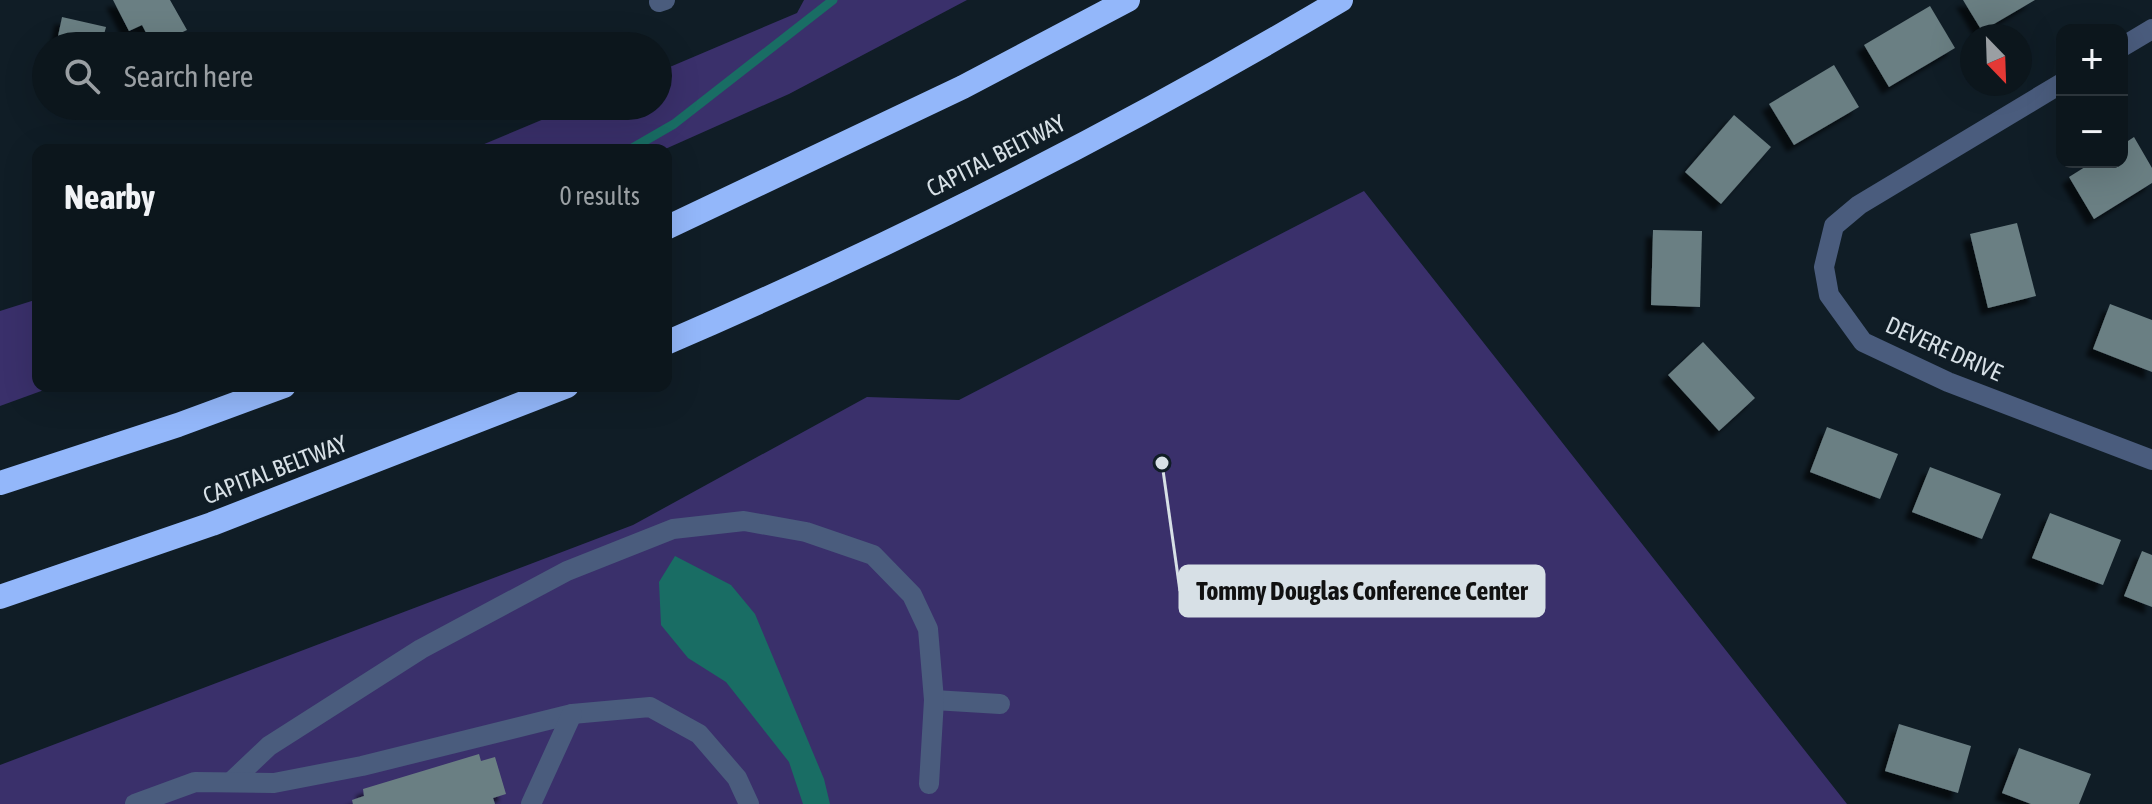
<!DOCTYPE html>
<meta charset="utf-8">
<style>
body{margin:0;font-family:"Asap Condensed",sans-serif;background:#1a2329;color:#f1f3f6}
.controls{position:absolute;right:24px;top:24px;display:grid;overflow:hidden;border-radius:16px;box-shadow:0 8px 32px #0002}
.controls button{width:72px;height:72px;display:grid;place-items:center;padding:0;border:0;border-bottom:2px solid #2c353b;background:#0c161c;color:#f1f3f6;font:40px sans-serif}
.compass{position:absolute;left:1960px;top:24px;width:72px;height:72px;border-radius:50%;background:#0c161c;box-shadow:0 8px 32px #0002;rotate:157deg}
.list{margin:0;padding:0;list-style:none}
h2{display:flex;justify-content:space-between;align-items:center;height:104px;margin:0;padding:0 32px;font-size:34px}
h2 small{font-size:26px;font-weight:400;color:#9a9fa3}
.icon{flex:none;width:44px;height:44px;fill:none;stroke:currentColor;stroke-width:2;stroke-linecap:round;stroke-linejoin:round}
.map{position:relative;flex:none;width:2152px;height:804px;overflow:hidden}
.search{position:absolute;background:#0c161c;box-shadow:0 8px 32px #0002;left:32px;top:32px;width:640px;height:88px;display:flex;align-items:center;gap:20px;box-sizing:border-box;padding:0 28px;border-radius:44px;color:#9a9fa3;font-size:30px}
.panel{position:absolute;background:#0c161c;box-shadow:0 8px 32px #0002;left:32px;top:144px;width:640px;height:248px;border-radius:16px}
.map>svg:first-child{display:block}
.green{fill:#3a306b}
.water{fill:#196d64}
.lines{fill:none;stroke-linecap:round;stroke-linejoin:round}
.stream{stroke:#196d64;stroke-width:9}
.building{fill:#6b7f83;filter:url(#shadow)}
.minor{stroke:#4a5c7d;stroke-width:20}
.highway{stroke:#93b7fa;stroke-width:24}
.labels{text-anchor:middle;stroke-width:6;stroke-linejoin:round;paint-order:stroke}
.street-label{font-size:24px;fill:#d7e0e6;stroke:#101d26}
.leader{fill:none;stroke:#d7e0e6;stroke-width:3}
.callout-dot{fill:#d7e0e6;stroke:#101d26;stroke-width:3}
.callout{fill:#d7e0e6;stroke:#d7e0e6;stroke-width:3}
.callout-label{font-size:26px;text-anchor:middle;font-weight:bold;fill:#111}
</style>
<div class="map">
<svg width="2152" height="804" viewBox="0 0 2152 804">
<defs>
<filter id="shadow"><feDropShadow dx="-7" dy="7" stdDeviation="2" flood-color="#0009"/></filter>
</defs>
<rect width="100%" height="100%" fill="#101d26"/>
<g class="green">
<polygon points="804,0 967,0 789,94 663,150 470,150 575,106 658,106 658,72 797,13"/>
<polygon points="1364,191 1847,804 0,804 0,765 633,525 867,397 959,400"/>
<polygon points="38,299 38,386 55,386 0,406 0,311"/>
</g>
<polygon class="water" points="675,556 731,585 755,614 824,779 830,804 803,804 789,762 726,682 688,658 661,625 659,582"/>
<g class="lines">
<polyline class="stream" points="629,150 674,124 833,0"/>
</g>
<g class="building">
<polygon points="113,0 170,0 187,30 153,46 142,25 129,31"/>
<polygon points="1963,0 2035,0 1982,31"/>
<polygon points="1930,6 1955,48 1889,87 1864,45"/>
<polygon points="62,17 106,27 101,46 56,46"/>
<polygon points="1834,65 1859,107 1794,145 1769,104"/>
<polygon points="1734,115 1771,147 1721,204 1685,172"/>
<polygon points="2134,137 2152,168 2152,183 2094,219 2069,177 2093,162 2122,162 2122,145"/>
<polygon points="2017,223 2036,296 1988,308 1970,234"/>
<polygon points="1653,230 1702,231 1700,307 1651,305"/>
<polygon points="2110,304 2152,320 2152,372 2093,349"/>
<polygon points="1703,342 1755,398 1719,431 1668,375"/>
<polygon points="1827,427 1898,454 1880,499 1810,472"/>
<polygon points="1930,467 2001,494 1982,539 1912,512"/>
<polygon points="2050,513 2121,540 2103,585 2032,558"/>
<polygon points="2142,551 2152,555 2152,607 2124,596"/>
<polygon points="1899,724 1971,746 1958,793 1885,771"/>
<polygon points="2019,748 2091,774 2079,804 2031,804 2002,793"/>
<polygon points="479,754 481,761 495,757 506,794 493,798 495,804 353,804 352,800 364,796 363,789"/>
</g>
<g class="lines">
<g class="minor">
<polyline points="659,2 665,0"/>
<polyline points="2122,47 2152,29"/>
<polyline points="2062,83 1859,205 1834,226 1824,267 1829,295 1863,342 1948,382 2152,460"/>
<polyline points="934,700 1000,704"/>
<polyline points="231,782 269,746 421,649 567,571 673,529 744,521 806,532 873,555 912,595 928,629 934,700 929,784"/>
<polyline points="135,804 195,782 274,783 362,766 572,714 650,707 699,734 737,778 749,804"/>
<polyline points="531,804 572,714"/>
</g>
<g class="highway">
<polyline points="666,228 963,87 1128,0"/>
<path d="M666,343C898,243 1124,129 1341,0"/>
<polyline points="0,483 178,425 284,386"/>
<polyline points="0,597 212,524 567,386"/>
</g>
</g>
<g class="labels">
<g class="street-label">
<text transform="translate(996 156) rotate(-27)" y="8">CAPITAL BELTWAY</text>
<text transform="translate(1944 349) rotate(24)" y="8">DEVERE DRIVE</text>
<text transform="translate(275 470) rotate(-21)" y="8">CAPITAL BELTWAY</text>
</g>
</g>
<path class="leader" d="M1162 463L1180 591"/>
<circle class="callout-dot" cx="1162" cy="463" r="8"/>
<rect class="callout" x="1180" y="566" width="364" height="50" rx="8"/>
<g class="callout-label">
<text x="1362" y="600">Tommy Douglas Conference Center</text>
</g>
</svg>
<div class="controls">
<button>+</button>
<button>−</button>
</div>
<svg class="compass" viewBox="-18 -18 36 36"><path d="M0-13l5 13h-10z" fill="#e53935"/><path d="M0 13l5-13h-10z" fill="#9a9fa3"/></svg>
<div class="search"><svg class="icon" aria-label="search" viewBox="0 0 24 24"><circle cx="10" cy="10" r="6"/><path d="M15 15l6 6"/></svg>Search here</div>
<section class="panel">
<h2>Nearby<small>0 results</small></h2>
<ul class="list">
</ul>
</section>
</div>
